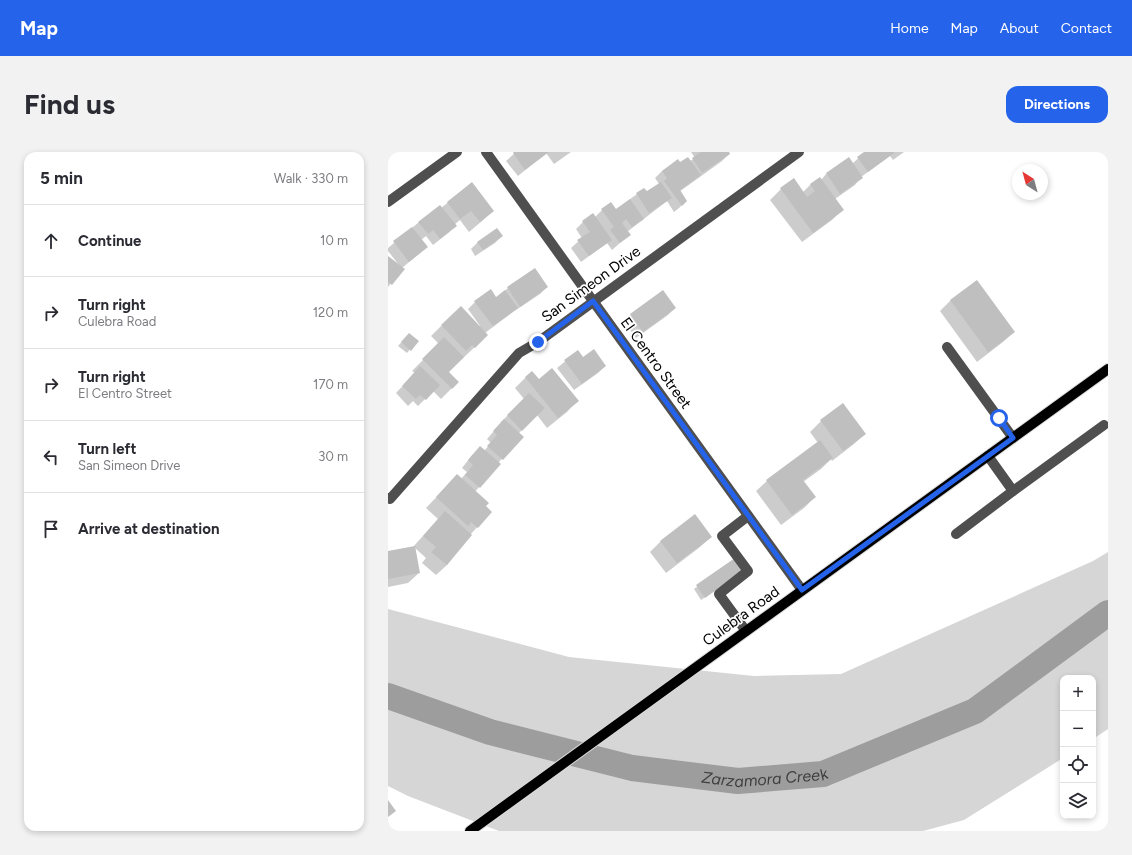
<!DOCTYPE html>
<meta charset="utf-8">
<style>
body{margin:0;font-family:Figtree,sans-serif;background:#f2f2f3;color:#2b2b33}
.controls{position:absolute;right:12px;bottom:12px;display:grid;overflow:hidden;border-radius:8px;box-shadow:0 2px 6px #0003}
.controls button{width:36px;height:36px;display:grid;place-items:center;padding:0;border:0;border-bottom:1px solid #e1e1e2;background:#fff;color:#2b2b33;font:20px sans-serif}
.compass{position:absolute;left:624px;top:12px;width:36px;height:36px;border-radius:50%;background:#fff;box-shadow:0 2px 6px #0003;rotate:324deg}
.stop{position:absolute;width:12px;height:12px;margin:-9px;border:3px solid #2563eb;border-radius:50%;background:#fff}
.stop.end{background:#2563eb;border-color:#fff;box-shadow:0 1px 4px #0008}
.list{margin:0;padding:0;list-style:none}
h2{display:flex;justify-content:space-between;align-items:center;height:52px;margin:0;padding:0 16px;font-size:17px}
h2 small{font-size:13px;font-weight:400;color:#7c7c81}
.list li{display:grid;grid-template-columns:26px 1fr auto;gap:12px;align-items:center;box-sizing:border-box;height:72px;padding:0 16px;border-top:1px solid #e1e1e2}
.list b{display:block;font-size:15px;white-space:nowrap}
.list p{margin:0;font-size:13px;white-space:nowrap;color:#7c7c81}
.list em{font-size:13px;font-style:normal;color:#7c7c81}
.icon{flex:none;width:22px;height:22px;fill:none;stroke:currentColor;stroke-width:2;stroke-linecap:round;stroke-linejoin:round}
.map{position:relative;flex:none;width:720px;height:679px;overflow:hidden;border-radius:12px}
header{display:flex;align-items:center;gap:24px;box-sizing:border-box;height:56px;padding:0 20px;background:#2563eb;color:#fff}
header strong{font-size:19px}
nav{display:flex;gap:22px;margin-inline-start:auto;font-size:14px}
.intro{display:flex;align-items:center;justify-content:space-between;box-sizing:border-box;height:96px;padding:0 24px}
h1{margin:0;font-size:28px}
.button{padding:10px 18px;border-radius:12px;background:#2563eb;color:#fff;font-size:14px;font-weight:700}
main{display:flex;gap:24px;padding:0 24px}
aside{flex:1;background:#fff;border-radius:12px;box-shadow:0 2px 6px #0003}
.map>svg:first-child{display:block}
.green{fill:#d6d6d6}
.shadow{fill:#0003}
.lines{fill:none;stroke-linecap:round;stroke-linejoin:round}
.river{stroke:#9d9d9d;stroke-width:26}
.building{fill:#bfbfbf}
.major-casing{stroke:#dbdbdb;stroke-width:12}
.minor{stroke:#4f4f4f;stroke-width:10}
.major{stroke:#000;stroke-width:10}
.route{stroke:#2563eb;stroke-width:5}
.labels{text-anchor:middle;stroke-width:3.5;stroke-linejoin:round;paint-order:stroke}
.street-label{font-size:15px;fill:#000;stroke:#fff}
.water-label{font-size:16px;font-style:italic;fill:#3e3e3e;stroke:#fff}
</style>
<header>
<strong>Map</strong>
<nav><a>Home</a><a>Map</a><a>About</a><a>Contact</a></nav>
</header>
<div class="intro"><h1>Find us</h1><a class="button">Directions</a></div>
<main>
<aside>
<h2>5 min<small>Walk · 330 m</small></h2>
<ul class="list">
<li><svg class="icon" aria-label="ahead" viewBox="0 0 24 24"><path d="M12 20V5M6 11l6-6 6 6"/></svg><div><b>Continue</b></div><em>10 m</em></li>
<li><svg class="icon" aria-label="right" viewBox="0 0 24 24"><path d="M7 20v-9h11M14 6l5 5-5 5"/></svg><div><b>Turn right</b><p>Culebra Road</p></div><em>120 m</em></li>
<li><svg class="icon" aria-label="right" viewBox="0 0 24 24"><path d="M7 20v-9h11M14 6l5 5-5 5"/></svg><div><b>Turn right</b><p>El Centro Street</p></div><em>170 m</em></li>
<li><svg class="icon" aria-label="left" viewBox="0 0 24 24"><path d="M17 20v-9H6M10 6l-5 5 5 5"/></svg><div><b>Turn left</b><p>San Simeon Drive</p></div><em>30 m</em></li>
<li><svg class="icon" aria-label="arrive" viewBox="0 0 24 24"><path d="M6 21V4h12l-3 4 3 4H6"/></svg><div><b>Arrive at destination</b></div></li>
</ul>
</aside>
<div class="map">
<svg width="720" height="679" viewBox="0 0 720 679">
<rect width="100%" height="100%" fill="#fff"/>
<polygon class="green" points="720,400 720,577 705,587 705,526 675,526 675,606 576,668 535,679 111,679 20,644 0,634 0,457 181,505 366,524 453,522 705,409"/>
<g class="shadow">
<polygon points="0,0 7,0 0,5"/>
<polygon points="128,0 183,0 166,12 158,1 130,24 118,9"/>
<polygon points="303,0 340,0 341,2 334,9 291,40 298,49 291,56 286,60 279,49 239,80 241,83 224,98 219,91 193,110 183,96 194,86 188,77 195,70 207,65 214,58 227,58 256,37 258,41 271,32 267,26 274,19 290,8 292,12 302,9 307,6"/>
<polygon points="476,0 516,0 505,8 502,4 473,25 467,33 447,47 455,57 444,68 414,90 382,48 393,37 415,40 422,33 431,26 433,28 438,22 461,7 464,12 476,1"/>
<polygon points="84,31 105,59 94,69 81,80 72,68 66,73 67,74 60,81 45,93 38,84 33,88 39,95 14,116 0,135 0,105 11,113 0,99 0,96 31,70 53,56"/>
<polygon points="114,84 107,91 87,104 83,97 90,90"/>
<polygon points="588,129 626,180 615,190 589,210 552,159 562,149"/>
<polygon points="159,135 152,142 125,160 97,181 88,194 60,220 70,230 53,247 45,239 30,254 25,249 20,254 8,241 27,221 24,219 51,192 43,184 54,173 92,174 80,157 87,150 108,146 120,136"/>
<polygon points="287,156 280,163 248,186 236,170 243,163"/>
<polygon points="18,185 29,189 19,201 10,194"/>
<polygon points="190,199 195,206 217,214 210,221 186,238 169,216"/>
<polygon points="138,225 150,228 189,249 179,260 159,276 149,263 131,281 135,285 110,311 87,340 96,354 103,360 82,383 59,413 48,423 34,411 38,406 27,396 31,421 20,431 0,435 0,400 25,395 50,367 38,356 59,334 73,327 79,320 74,316 85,302 96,299 103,291 99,287 113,271 112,271 136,247 127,236"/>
<polygon points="455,253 477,282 466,292 444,309 443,307 433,317 415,330 427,345 416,356 393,373 368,339 379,329 430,291 422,280 433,269"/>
<polygon points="307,364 323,385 312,395 278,421 262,400 272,390"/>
<polygon points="347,407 351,422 313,448 306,437"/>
</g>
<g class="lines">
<path class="river" id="s1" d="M0,544L102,580L244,616L350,629L435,622L587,559L720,461"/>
</g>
<g class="building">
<polygon points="126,0 161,0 137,18 125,1"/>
<polygon points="313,0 341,0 342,2 314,21 304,6"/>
<polygon points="476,0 506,0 506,1 480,20 469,5"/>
<polygon points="300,5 313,23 292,38 299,49 294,54 276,29 279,26 274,19 290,7 292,10"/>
<polygon points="461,5 475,26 452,42 438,21"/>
<polygon points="432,25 456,58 425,81 392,36 406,26 419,45 427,39 422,32"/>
<polygon points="84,30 106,59 92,70 83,59 72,67 59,50"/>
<polygon points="273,30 284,46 261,61 248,41 256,36 259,39"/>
<polygon points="242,47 256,67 244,75 238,67 234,71 243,83 232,91 222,78 226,75 213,57 223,50 228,57"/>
<polygon points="52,53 69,74 52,87 45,78 40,82 30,70"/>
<polygon points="205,61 224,88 201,104 189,88 202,80 194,69"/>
<polygon points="24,75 40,95 21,110 5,89"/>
<polygon points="109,76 115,84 95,98 89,90"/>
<polygon points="0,104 17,117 4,133 0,130"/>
<polygon points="147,116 160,135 132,155 119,135"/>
<polygon points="589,128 627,180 600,200 562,148"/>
<polygon points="103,137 108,145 117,138 130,156 105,174 86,149"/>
<polygon points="275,138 288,156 255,180 242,162"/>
<polygon points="73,154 100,183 87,196 84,193 78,199 53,173"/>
<polygon points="21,181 31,189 23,199 13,190"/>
<polygon points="56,185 76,205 61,220 71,230 64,237 34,207"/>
<polygon points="206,197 218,214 194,232 176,208 190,198 195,205"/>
<polygon points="32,214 52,233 38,248 32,243 28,247 14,234"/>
<polygon points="164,216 191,249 170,266 137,225 144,219 151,227"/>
<polygon points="141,241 157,256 134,279 119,263"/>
<polygon points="455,251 478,282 455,299 432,268"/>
<polygon points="116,267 136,285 115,308 99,294 109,283 105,279"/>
<polygon points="432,288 445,306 415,328 428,345 404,363 378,328"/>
<polygon points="92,294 113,312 92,336 77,323 85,313 80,308"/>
<polygon points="69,322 101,351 98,354 104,360 90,376 83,370 80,374 48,345"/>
<polygon points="57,359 84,383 59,413 43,400 48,395 35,384"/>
<polygon points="307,362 324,385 289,411 272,389"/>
<polygon points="27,394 32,421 0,427 0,399"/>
<polygon points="347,406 356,418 317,446 308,433"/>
<polygon points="0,648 8,659 0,665"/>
</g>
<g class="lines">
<defs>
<polyline id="major" points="82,679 720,217"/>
</defs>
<use href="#major" class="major-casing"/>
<g class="minor">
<polyline points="98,0 205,149 414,438"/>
<polyline points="0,50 69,0"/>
<polyline points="559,195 625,286"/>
<polyline points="600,304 625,339 716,273"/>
<polyline points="0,346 2,347 131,201 150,190 411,0"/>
<polyline points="568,382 625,339"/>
<polyline points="358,479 331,442 360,419 334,384 360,364"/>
</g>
<use href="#major" class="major"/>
</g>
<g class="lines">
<polyline class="route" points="150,190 205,149 414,438 625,286 611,266"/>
</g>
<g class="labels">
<g class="street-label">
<text transform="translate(203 132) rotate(-36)" y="5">San Simeon Drive</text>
<text transform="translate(268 211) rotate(54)" y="5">El Centro Street</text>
<text transform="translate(353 464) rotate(-36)" y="5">Culebra Road</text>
</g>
<g class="water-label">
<text dy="6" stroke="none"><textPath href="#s1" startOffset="388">Zarzamora Creek</textPath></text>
</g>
</g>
</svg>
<div class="controls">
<button>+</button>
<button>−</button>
<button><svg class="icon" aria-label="locate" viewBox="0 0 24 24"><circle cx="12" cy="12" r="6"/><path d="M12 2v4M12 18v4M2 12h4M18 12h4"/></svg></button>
<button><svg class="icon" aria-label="layers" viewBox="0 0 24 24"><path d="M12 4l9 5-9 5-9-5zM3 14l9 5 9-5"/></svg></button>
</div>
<svg class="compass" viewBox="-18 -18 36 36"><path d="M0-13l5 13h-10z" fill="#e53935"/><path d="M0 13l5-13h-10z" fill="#7c7c81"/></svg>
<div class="stop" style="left:611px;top:266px"></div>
<div class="stop end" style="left:150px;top:190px"></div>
</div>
</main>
